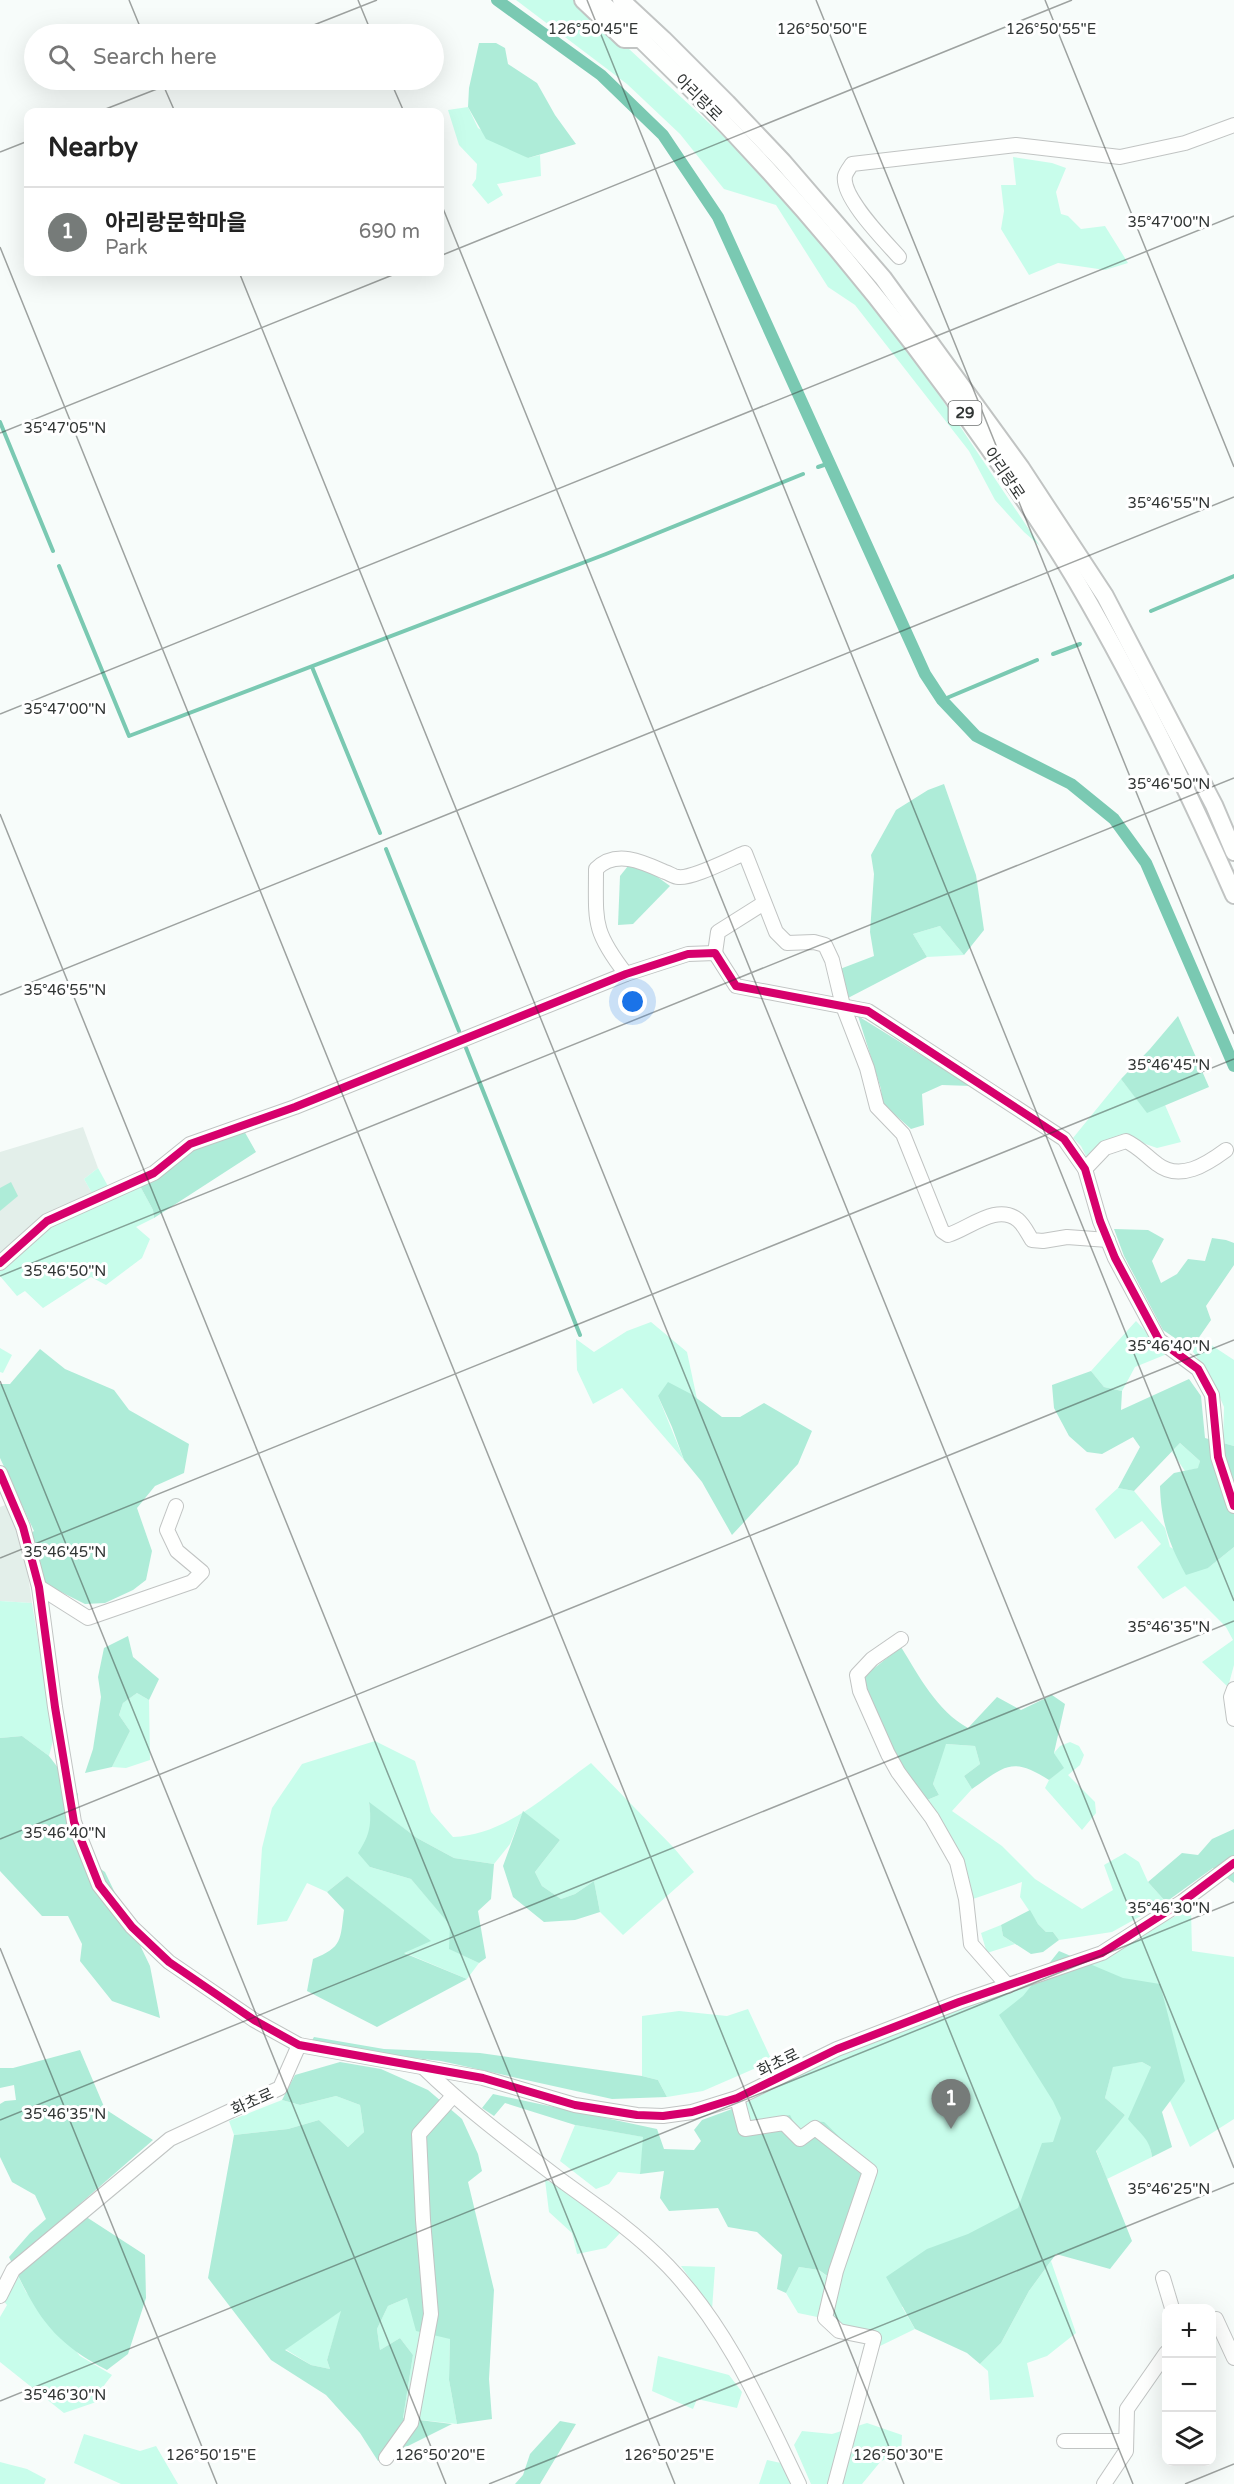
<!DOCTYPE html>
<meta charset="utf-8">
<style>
body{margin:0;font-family:"Varela Round","Noto Sans KR",sans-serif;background:#f6f6f6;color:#222}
.controls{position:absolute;right:18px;bottom:18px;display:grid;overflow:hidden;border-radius:12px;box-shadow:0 6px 24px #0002}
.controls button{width:54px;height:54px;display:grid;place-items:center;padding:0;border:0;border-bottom:2px solid #e0e0e0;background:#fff;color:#222;font:30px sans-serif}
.you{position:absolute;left:633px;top:1002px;width:21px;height:21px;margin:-15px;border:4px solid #fff;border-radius:50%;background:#1a73e8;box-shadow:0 0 0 9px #1a73e833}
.badge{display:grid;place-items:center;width:39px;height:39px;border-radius:50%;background:#767b79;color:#fff;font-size:20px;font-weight:700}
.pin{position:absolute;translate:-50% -50px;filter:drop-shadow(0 2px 3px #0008)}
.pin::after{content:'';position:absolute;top:32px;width:21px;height:18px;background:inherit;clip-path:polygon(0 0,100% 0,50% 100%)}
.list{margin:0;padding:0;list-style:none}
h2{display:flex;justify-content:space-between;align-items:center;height:78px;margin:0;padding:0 24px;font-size:26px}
h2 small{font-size:20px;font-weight:400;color:#767676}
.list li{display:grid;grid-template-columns:39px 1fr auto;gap:18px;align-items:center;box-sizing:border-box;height:90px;padding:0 24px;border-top:2px solid #e0e0e0}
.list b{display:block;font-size:22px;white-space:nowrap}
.list p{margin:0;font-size:20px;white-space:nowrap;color:#767676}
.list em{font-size:20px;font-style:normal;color:#767676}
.icon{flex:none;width:33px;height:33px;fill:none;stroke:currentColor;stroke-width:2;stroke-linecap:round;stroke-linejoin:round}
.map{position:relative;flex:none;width:1234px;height:2484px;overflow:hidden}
.search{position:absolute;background:#fff;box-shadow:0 6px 24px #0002;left:24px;top:24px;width:420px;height:66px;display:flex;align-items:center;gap:15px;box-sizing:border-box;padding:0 21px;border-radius:33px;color:#767676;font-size:22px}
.panel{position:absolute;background:#fff;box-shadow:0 6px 24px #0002;left:24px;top:108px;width:420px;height:168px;border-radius:12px}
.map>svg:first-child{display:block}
.built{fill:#e3efea}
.green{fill:#c8fdeb}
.forest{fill:#aeecd8;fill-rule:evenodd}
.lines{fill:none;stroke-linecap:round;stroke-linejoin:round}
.stream{stroke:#7ac9b2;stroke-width:4}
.canal{stroke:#7ac9b2;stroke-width:12}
.minor-casing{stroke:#c1c4c3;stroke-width:16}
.major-casing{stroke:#c1c4c3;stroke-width:20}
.minor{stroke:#fefffe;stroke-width:14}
.major{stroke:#fefffe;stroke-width:16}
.cycleway-casing{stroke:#fff;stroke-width:11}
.cycleway{stroke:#d6006c;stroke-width:8}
.ticks{fill:none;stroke:#313534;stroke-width:1.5;stroke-opacity:0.45}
.labels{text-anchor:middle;stroke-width:6;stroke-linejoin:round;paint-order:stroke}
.shield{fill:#fff;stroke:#6f7271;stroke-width:1.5}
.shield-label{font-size:15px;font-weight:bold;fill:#313534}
.street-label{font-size:16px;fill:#313534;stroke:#fff}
.ticks-label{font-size:15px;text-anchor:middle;fill:#313534;stroke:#fff;stroke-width:6;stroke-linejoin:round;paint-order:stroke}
</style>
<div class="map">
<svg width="1234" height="2484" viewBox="0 0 1234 2484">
<rect width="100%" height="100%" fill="#f7fcfa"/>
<g class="built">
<polygon points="83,1127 98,1168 84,1179 93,1195 0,1264 0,1152"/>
<polygon points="8,1504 23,1539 32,1603 0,1601 0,1507"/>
</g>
<g class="green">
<polygon points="516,0 576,0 735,147 797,209 893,326 1040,546 1024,532 995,500 969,451 855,305 828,287 776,205 724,189 680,134 627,84"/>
<polygon points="468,107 478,128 528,158 540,155 541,176 497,184 503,195 488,204 472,185 476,179 477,164 459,145 448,110"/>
<polygon points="1013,157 1052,163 1066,168 1056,192 1061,214 1068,216 1081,229 1105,226 1128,263 1105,270 1058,263 1029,275 1001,229 1004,211 1001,185 1016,185"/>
<polygon points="940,926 964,955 927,957 913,934"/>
<polygon points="1121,1079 1147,1112 1165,1105 1181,1142 1157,1148 1120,1135 1086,1156 1081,1146 1073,1138"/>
<polygon points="98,1168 109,1188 93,1195 84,1179"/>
<polygon points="140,1186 153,1210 154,1218 136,1227 150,1239 142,1258 106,1285 91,1277 43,1308 25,1291 17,1296 0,1276 0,1270 45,1230 78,1212"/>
<polygon points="1136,1321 1167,1354 1135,1367 1122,1391 1104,1387 1091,1371"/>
<polygon points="651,1322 687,1352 697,1399 691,1394 658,1396 684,1460 622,1388 593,1404 577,1370 576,1339 594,1352 627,1331"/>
<polygon points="1199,1337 1234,1360 1234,1446 1223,1443 1224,1407 1212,1379 1191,1349"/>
<polygon points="0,1348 12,1355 3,1373 0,1372"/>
<polygon points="1180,1443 1200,1461 1199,1468 1185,1471 1172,1452"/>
<polygon points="1118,1488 1134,1491 1165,1528 1170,1547 1208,1568 1234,1547 1234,1665 1228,1687 1202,1662 1233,1640 1226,1627 1185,1586 1163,1599 1137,1567 1161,1544 1142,1521 1115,1539 1095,1509"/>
<polygon points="0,1601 32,1603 54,1737 49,1756 22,1736 0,1738"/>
<polygon points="137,1693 149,1700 150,1760 126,1768 112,1767 130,1731 119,1715 123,1703"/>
<path d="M375,1741L415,1761L431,1812L453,1837C506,1835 549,1793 591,1763L674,1848L694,1872L623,1935L600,1912L594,1881L575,1894L561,1899L542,1886L535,1872L560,1840L523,1812L510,1844L494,1864L454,1858L417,1838L369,1803L372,1824L368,1837L370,1867L411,1879L451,1925L450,1949L479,1963L467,1979L403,1952L430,1941L347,1876L327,1892L307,1883L287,1921L257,1925L262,1848L272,1808L302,1764Z"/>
<polygon points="1070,1742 1079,1746 1084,1755 1080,1765 1068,1775 1095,1802 1096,1813 1082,1830 1045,1788 1049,1780 1063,1768 1054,1753 1060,1746"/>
<polygon points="945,1744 975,1746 980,1764 964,1776 972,1789 952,1811 1002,1846 1035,1879 1082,1909 1113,1890 1104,1865 1125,1853 1139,1862 1148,1882 1166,1902 1112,1932 1059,1940 1053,1932 1046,1932 1038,1924 1020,1897 1022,1882 973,1899 959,1852 927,1800 939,1795 933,1784"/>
<polygon points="1191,1908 1192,1951 1234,1957 1234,2119 1190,2147 1137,2025 1074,2117 1034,2254 902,2307 915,2329 880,2346 824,2325 822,2318 798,2313 786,2293 799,2267 819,2270 836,2283 799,2133 749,2125 743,2105 824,2058 1095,1959"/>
<polygon points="1001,1925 1003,1936 1015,1944 987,1953 981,1933"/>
<polygon points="748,2009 772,2061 703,2091 667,2097 658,2080 642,2076 642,2016 679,2011 727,2016"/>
<path d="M1142,2062L1151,2067L1135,2127C1146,2136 1150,2142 1152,2157L1107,2179L1096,2150L1125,2115L1105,2098L1113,2066Z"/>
<polygon points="336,2096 360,2105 364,2132 348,2147 319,2120 288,2129 234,2135 229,2121 282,2100 300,2105"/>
<polygon points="575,2125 644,2137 640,2174 618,2172 609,2184 596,2189 560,2161"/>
<polygon points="545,2180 555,2184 620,2233 606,2248 577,2254 572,2233 549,2212"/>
<polygon points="1051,2261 1076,2333 1047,2356 1027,2363 1034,2397 990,2400 988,2371 980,2364 1001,2343 1029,2291"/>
<polygon points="681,2266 715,2267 712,2310"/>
<polygon points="17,2274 26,2292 80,2356 112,2375 99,2392 108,2398 64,2413 0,2362 0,2317 7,2305 2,2299"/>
<polygon points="407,2298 450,2339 449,2380 457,2424 403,2418 413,2355 400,2338 380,2350 377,2329 388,2306"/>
<polygon points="342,2310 327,2360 330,2369 311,2365 285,2349"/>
<polygon points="658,2356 729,2375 742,2392 737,2408 697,2399 693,2409 652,2391"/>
<polygon points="867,2423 902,2435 901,2454 881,2461 862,2484 811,2484 794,2445 802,2431 832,2434"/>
<polygon points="84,2434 140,2451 156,2446 178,2484 121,2484 74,2463"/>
<polygon points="767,2460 781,2463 791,2484 759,2484"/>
<polygon points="0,2462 27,2469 46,2479 44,2484 0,2484"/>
</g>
<g class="forest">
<polygon points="479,43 496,43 505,48 508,64 537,83 555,115 576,144 528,158 486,139 468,107 469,88"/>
<polygon points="944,784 976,875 984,930 964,955 940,926 913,934 927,957 848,998 840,969 874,956 870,932 874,874 871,855 896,810 928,790"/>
<polygon points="628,866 652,873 670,886 633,924 618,925 620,876"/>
<polygon points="858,1016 971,1086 942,1085 922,1094 924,1125 911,1129 882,1103 881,1089"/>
<polygon points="1178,1016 1209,1087 1147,1113 1121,1079 1150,1049"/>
<polygon points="243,1129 256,1152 154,1218 153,1210 140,1186 191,1148"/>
<polygon points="11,1182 18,1196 0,1211 0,1188"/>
<polygon points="1114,1229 1148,1230 1164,1239 1152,1261 1161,1283 1177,1274 1188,1259 1205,1261 1212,1238 1226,1240 1234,1243 1234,1265 1206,1306 1211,1320 1191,1349 1163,1330 1124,1256"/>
<polygon points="40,1349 65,1369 114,1390 129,1410 189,1444 184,1473 155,1486 137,1508 152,1551 146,1580 133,1590 105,1603 85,1604 45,1584 23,1539 34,1531 0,1458 0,1384 10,1384"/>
<path d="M1091,1371L1104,1387L1122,1391L1121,1410L1189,1379L1201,1396L1205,1438L1234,1446V1547L1208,1568L1186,1575C1169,1544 1161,1522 1160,1486L1174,1473L1198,1468L1200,1461L1180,1443L1134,1491L1118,1488L1140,1447L1133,1437L1102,1454L1087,1452L1069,1436L1054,1408L1052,1385Z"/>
<polygon points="668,1382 691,1394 722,1417 740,1417 764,1403 812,1431 798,1464 732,1535 702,1482 684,1460 672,1427 658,1396"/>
<polygon points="128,1636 133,1657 159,1679 149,1700 137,1693 123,1703 119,1715 130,1731 112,1767 85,1773 93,1749 101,1697 98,1677 104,1648"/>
<path d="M901,1647C919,1676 937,1711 968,1728L997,1697L1021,1710L1052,1695L1065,1704L1054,1753L1064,1768L1049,1780C1012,1756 1005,1766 972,1789L964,1776L980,1764L975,1746L946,1744L933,1784L939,1795L927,1800L898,1762L870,1698L863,1677Z"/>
<polygon points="22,1736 49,1756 78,1794 73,1831 79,1854 105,1872 150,1966 160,2018 112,2001 80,1961 82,1944 68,1916 42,1916 0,1871 0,1738"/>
<path d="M369,1802L417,1838L454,1858L494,1864L491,1899L478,1911L486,1958L479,1963L449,1949L450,1925L411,1879L370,1867L358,1853C370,1835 372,1824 369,1802Z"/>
<polygon points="523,1811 560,1840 535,1872 542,1886 561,1899 575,1894 594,1881 600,1912 575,1920 544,1922 513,1897 503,1866"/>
<polygon points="1234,1829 1234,1883 1213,1868 1166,1902 1148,1882 1182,1853 1198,1855 1212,1839"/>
<path d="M347,1876L431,1941L404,1953L467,1979L377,2027L307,1991L313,1959C343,1947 340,1940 344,1910L327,1892Z"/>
<polygon points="1030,1910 1038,1924 1046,1932 1053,1932 1059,1940 1043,1952 1031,1954 1003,1936 1001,1925"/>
<path d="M1059,1951L1123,1978L1160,1984L1185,2081L1162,2112L1172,2147L1152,2157C1150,2138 1139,2133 1128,2119L1151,2067L1142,2062L1113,2067L1105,2098L1125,2115L1096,2151L1132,2241L1110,2269L1056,2254L1029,2291L1001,2343L980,2364L967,2353L915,2329L886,2277L927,2249L968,2234L1018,2208L1042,2143L1053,2142L1061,2118L1053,2101L999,2015L1023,1996Z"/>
<polygon points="314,2037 384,2049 480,2053 642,2076 658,2080 667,2097 612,2099 441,2061 368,2053 311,2042"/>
<path d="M80,2050L105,2109L153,2140L74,2209L145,2255L146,2298L128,2354L107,2370C49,2340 36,2313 9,2257L30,2233L46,2219L35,2195L12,2182L0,2157V2104L5,2101L16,2100L14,2085L0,2088V2068H13Z"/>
<path d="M340,2062L381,2069L428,2090L462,2119L478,2154L482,2171L468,2182L494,2290L489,2379L492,2419L457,2424L449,2380L450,2339L416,2331L407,2298L388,2306L377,2329L380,2350L400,2338L413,2355L403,2418L452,2424L378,2461L360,2433L326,2395L271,2360L208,2278L234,2135L288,2129L319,2120L348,2147L364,2132L360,2105L336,2096L300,2105L282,2100L295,2075ZM341,2311L327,2360L330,2369L311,2365L285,2350Z"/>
<polygon points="493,2094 657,2129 664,2149 694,2150 701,2141 694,2130 702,2120 743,2105 749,2124 790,2115 799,2133 812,2121 824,2122 873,2169 837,2283 819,2270 799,2267 786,2293 777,2289 782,2255 757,2232 728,2227 718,2208 669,2211 660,2198 664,2171 640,2174 643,2137 575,2125 505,2103 494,2116 482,2108"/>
<polygon points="560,2421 576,2424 540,2484 515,2484 523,2475 530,2454"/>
</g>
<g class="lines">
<g class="stream">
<polyline points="0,422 53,551"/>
<polyline points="818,467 830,463"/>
<polyline points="59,566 129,736 606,554 803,474"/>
<polyline points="1151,611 1234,576"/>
<polyline points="1053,654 1080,644"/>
<polyline points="312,667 380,833"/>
<polyline points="942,700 1037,660"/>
<polyline points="386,849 459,1031"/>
<polyline points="466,1048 580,1335"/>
</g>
<polyline class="canal" points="497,0 601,75 663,135 718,217 925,674 942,700 976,736 1071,784 1114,819 1146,863 1234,1066"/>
<defs>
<g id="minor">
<path d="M899,257C885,241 841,197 845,176C846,172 850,167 852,164L1016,145L1120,157L1185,143L1234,125"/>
<polyline points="715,953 718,932 764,903"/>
<path d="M626,974C592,930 596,922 596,869C616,849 643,862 665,872C669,873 674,877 678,877C692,879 730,859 745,853L776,932L787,943L814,942L825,945L832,960L843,1006L867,1068L877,1107L903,1134L942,1231L948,1235C970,1228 997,1203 1018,1220C1024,1225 1028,1234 1032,1240L1043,1241L1067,1237L1108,1240"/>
<path d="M1085,1169L1105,1148L1126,1141C1139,1147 1146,1156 1157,1164C1180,1182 1207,1164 1226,1150"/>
<polyline points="0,1263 47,1221 154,1173 190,1144 295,1107 626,974 688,954 715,953 736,986 868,1011 1064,1139 1085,1169 1100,1221 1115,1258 1159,1340 1198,1369 1212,1395 1218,1457 1234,1506"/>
<polyline points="0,1473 23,1527 39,1587 55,1707 74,1822 99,1885 132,1927 169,1962 254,2020 299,2045 483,2078 575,2105 637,2115 663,2116 692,2112 737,2098 837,2049 959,2002 1102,1953 1182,1902 1234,1863"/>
<polyline points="39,1587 88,1618 192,1582 202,1572 177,1551 167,1530 176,1506"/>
<polyline points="901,1639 872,1659 857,1675 860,1691 888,1754 898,1772 932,1818 957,1862 966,1899 971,1944 1008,1986"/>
<polyline points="1234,1689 1231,1697 1234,1719"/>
<path d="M423,2067C467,2110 516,2146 565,2183C600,2208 637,2234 668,2266C727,2327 762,2408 799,2484"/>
<polyline points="737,2098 745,2129 784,2123 800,2139 815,2128 870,2171 836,2271 825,2318 839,2331 874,2338 835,2484"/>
<polyline points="1163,2278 1172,2308"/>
<polyline points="0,2296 13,2270 170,2139 280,2088 299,2045"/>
<polyline points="1212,2320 1216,2319 1234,2358"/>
<polyline points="1064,2441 1126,2441"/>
<polyline points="386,2458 411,2423 431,2314 423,2220 419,2134 453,2096"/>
<polyline points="1104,2484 1126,2451 1127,2409 1166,2353"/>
</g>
<g id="major">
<polyline points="583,0 624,39 641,39"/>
<path d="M599,0C746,135 875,284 988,447C1019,491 1050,536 1077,582C1136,683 1187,788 1234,895"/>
<polyline points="621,0 663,39 727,103 783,162 883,278 1021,468 1105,596 1214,805 1234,852"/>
</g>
</defs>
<use href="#minor" class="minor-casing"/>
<use href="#major" class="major-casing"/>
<use href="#minor" class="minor"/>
<use href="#major" class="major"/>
<defs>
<g id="cycleway">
<polyline points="0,1263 47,1221 154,1173 190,1144 295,1107 626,974 688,954 715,953 736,986 868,1011 1064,1139 1085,1169 1100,1221 1115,1258 1159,1340 1198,1369 1212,1395 1218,1457 1234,1506"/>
<polyline points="0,1473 23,1527 39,1587 55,1707 74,1822 99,1885 132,1927 169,1962 254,2020 299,2045 483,2078 575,2105 637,2115 663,2116 692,2112 737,2098 837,2049 959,2002 1102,1953 1182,1902 1234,1863"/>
</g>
</defs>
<use href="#cycleway" class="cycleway-casing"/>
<use href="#cycleway" class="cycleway"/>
</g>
<path class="ticks" d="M129,0L143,34M358,0L372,34M587,0L1234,1601M816,0L1234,1034M1045,0L1234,467M291,34L377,0M161,80L175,112M390,80L404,112M98,112L180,80M0,152L28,141M440,201L1234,2168M0,247L904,2484M440,256L1072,0M239,272L1133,2484M0,433L400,272M0,714L1234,216M0,814L675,2484M0,995L1234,497M0,1276L1234,778M0,1381L446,2484M0,1558L1234,1059M0,1839L1234,1340M0,1948L217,2484M0,2120L1234,1621M0,2401L1234,1902M489,2484L1234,2183M1185,2484L1234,2464"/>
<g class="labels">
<rect class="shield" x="948.5" y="401" width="33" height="24" rx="4.5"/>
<g class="shield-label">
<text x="965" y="418">29</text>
</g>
<g class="street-label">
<text transform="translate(699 97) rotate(45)" y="6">아리랑로</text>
<text transform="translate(1005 473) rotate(56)" y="6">아리랑로</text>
<text transform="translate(778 2062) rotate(-26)" y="6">화초로</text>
<text transform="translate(252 2101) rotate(-24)" y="6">화초로</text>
</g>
</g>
<g class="ticks-label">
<text x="593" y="34">126°50'45"E</text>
<text x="822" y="34">126°50'50"E</text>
<text x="1051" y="34">126°50'55"E</text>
<text x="1169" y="227">35°47'00"N</text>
<text x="65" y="433">35°47'05"N</text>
<text x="1169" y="508">35°46'55"N</text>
<text x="65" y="714">35°47'00"N</text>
<text x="1169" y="789">35°46'50"N</text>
<text x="65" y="995">35°46'55"N</text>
<text x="1169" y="1070">35°46'45"N</text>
<text x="65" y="1276">35°46'50"N</text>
<text x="1169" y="1351">35°46'40"N</text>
<text x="65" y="1557">35°46'45"N</text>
<text x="1169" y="1632">35°46'35"N</text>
<text x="65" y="1838">35°46'40"N</text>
<text x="1169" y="1913">35°46'30"N</text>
<text x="65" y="2119">35°46'35"N</text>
<text x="1169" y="2194">35°46'25"N</text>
<text x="65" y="2400">35°46'30"N</text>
<text x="211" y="2460">126°50'15"E</text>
<text x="440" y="2460">126°50'20"E</text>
<text x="669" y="2460">126°50'25"E</text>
<text x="898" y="2460">126°50'30"E</text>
</g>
</svg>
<div class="controls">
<button>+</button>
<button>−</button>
<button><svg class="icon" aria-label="layers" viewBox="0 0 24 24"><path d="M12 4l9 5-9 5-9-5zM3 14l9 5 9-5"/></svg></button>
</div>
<div class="you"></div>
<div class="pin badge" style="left:951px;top:2129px">1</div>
<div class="search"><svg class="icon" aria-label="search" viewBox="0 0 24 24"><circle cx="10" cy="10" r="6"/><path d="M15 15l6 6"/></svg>Search here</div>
<section class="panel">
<h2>Nearby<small></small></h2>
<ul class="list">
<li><span class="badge">1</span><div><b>아리랑문학마을</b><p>Park</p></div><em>690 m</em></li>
</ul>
</section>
</div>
